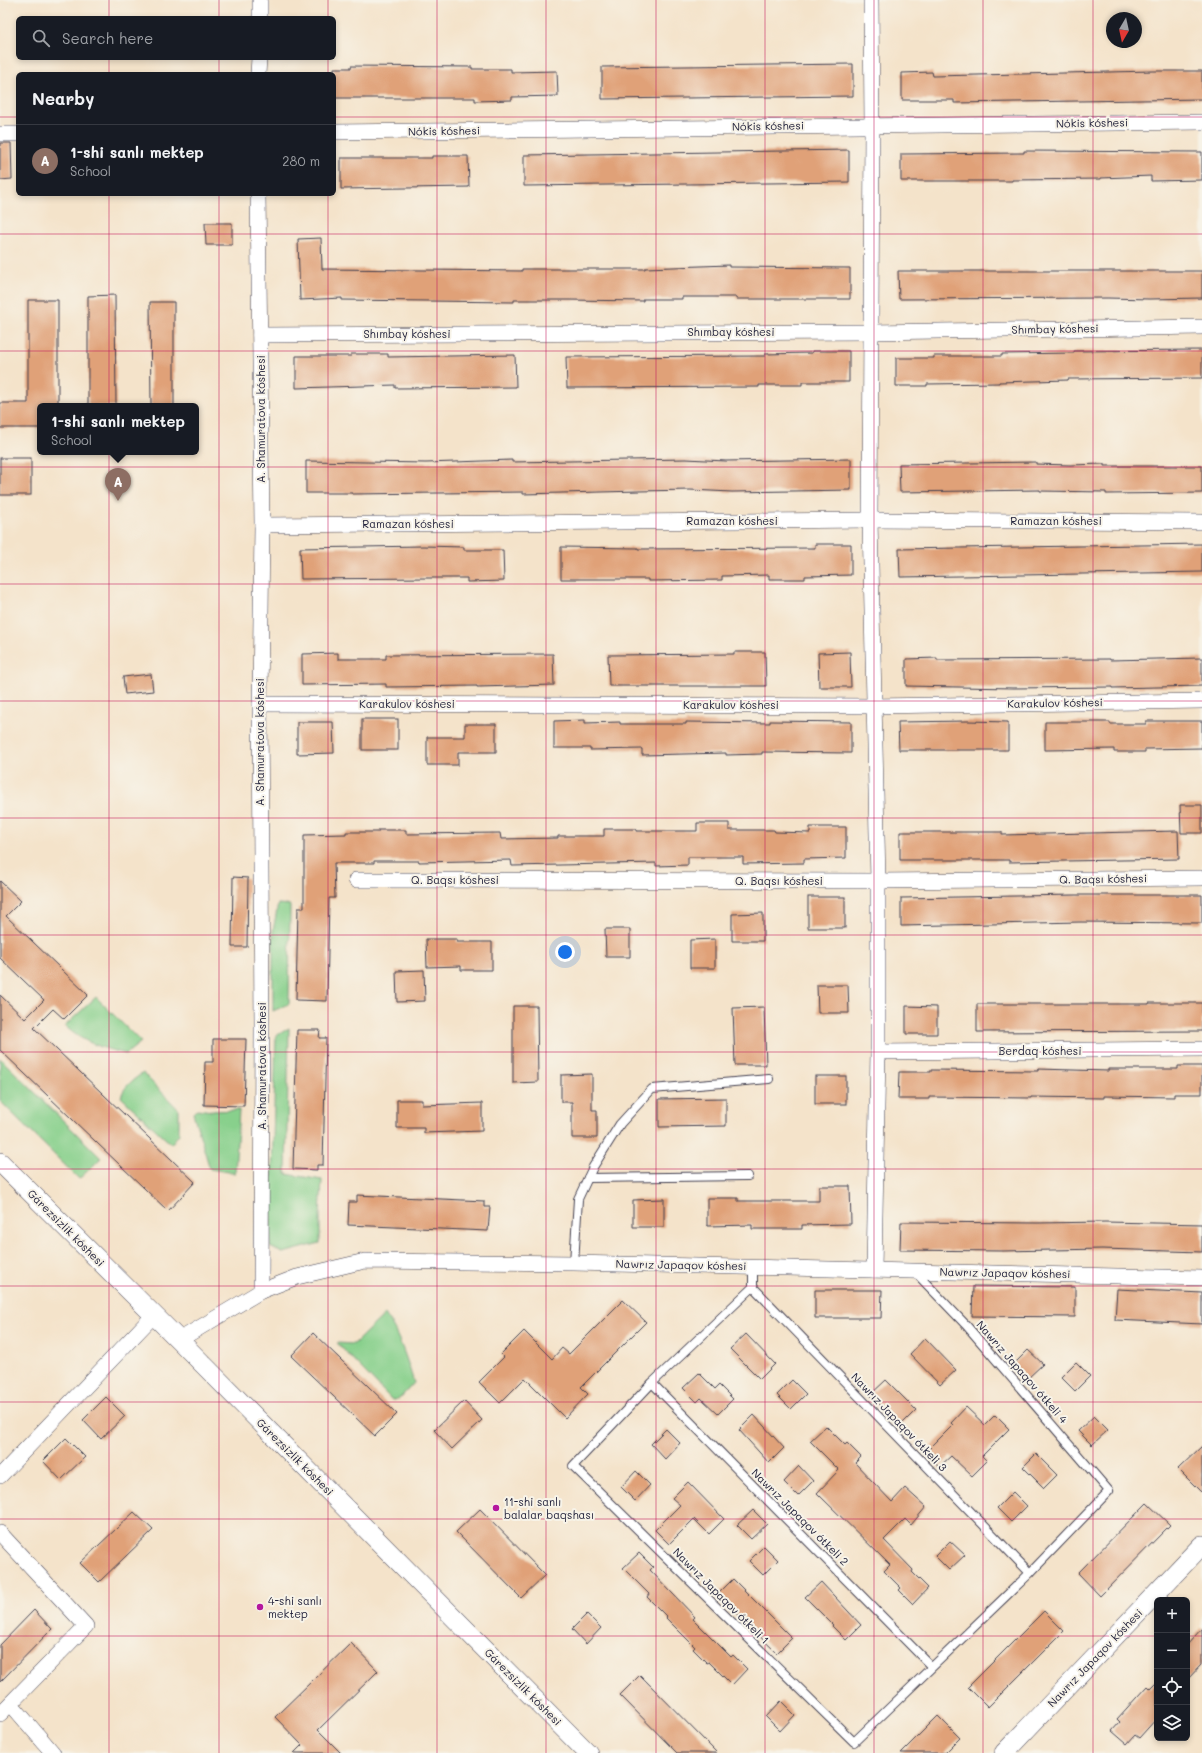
<!DOCTYPE html>
<meta charset="utf-8">
<style>
body{margin:0;font-family:Mali,sans-serif;background:#20242c;color:#f1f3f6}
.controls{position:absolute;right:12px;bottom:12px;display:grid;overflow:hidden;border-radius:6px;box-shadow:0 2px 6px #0003}
.controls button{width:36px;height:36px;display:grid;place-items:center;padding:0;border:0;border-bottom:1px solid #363941;background:#171b24;color:#f1f3f6;font:20px sans-serif}
.compass{position:absolute;left:1106px;top:12px;width:36px;height:36px;border-radius:50%;background:#171b24;box-shadow:0 2px 6px #0003;rotate:189deg}
.you{position:absolute;left:565px;top:952px;width:14px;height:14px;margin:-10px;border:3px solid #fff;border-radius:50%;background:#1a73e8;box-shadow:0 0 0 6px #1a73e833}
.badge{display:grid;place-items:center;width:26px;height:26px;border-radius:50%;background:#2563eb;color:#fff;font-size:13px;font-weight:700}
.pin{position:absolute;translate:-50% -33px;filter:drop-shadow(0 1px 2px #0008)}
.pin::after{content:'';position:absolute;top:21px;width:14px;height:12px;background:inherit;clip-path:polygon(0 0,100% 0,50% 100%)}
.popup{position:absolute;left:37px;top:403px;width:162px;height:52px;box-sizing:border-box;display:grid;place-content:center;border-radius:6px;background:#171b24;filter:drop-shadow(0 1px 3px #0005);font-size:13px;white-space:nowrap;color:#9ea1a6}
.popup b{font-size:15px;color:#f1f3f6}
.popup::after{content:'';position:absolute;left:50%;top:100%;margin-left:-8px;border:8px solid transparent;border-top-color:#171b24}
.list{margin:0;padding:0;list-style:none}
h2{display:flex;justify-content:space-between;align-items:center;height:52px;margin:0;padding:0 16px;font-size:17px}
h2 small{font-size:13px;font-weight:400;color:#9ea1a6}
.list li{display:grid;grid-template-columns:26px 1fr auto;gap:12px;align-items:center;box-sizing:border-box;height:72px;padding:0 16px;border-top:1px solid #363941}
.list b{display:block;font-size:15px;white-space:nowrap}
.list p{margin:0;font-size:13px;white-space:nowrap;color:#9ea1a6}
.list em{font-size:13px;font-style:normal;color:#9ea1a6}
.icon{flex:none;width:22px;height:22px;fill:none;stroke:currentColor;stroke-width:2;stroke-linecap:round;stroke-linejoin:round}
.map{position:relative;flex:none;width:1202px;height:1753px;overflow:hidden}
.search{position:absolute;background:#171b24;box-shadow:0 2px 6px #0003;left:16px;top:16px;width:320px;height:44px;display:flex;align-items:center;gap:10px;box-sizing:border-box;padding:0 14px;border-radius:6px;color:#9ea1a6;font-size:15px}
.panel{position:absolute;background:#171b24;box-shadow:0 2px 6px #0003;left:16px;top:72px;width:320px;height:124px;border-radius:6px}
.map>svg:first-child{display:block}
.green{fill:#88d08c;stroke:#557964}
.building{fill:#e0a178}
.lines{fill:none;stroke-linecap:round;stroke-linejoin:round}
.service-casing{stroke:#423f50;stroke-width:10}
.minor-casing{stroke:#423f50;stroke-width:16}
.tertiary-casing{stroke:#423f50;stroke-width:20}
.service{stroke:#fff;stroke-width:8}
.minor{stroke:#fff;stroke-width:15}
.tertiary{stroke:#fff;stroke-width:19}
.grid{fill:none;stroke:#c2185b;stroke-width:1;stroke-opacity:0.55}
.poi-dot{fill:#b5179e;stroke:#f7f3e8;stroke-width:1.5}
.labels{text-anchor:middle;stroke-width:4;stroke-linejoin:round;paint-order:stroke}
.street-label{font-size:11px;fill:#22223b;stroke:#f7f3e8}
.poi-label{font-size:11px;fill:#22223b;stroke:#f7f3e8;text-anchor:start}
</style>
<div class="map">
<svg width="1202" height="1753" viewBox="0 0 1202 1753">
<rect width="100%" height="100%" fill="#f7f3e8"/>
<filter id="ink" filterUnits="userSpaceOnUse"><feTurbulence type="fractalNoise" baseFrequency=".025" numOctaves="2"/><feDisplacementMap in="SourceGraphic" scale="8" xChannelSelector="R" yChannelSelector="G"/><feConvolveMatrix kernelMatrix="1 2 1 2 8 2 1 2 1" color-interpolation-filters="sRGB"/></filter>
<filter id="wash" filterUnits="userSpaceOnUse"><feTurbulence type="fractalNoise" baseFrequency=".012" numOctaves="4" result="noise"/><feDisplacementMap in="SourceGraphic" scale="16" xChannelSelector="R" yChannelSelector="G"/><feGaussianBlur stdDeviation="0.9" result="paint"/><feColorMatrix in="noise" values="0 0 0 0 0 0 0 0 0 0 0 0 0 0 0 0 0 1.4 0 .05"/><feComposite in="paint" operator="in"/></filter>
<g filter="url(#wash)">
<rect width="100%" height="100%" fill="#f4e3ca"/>
<g class="green">
<polygon points="278,904 290,905 289,1004 273,1011 273,931"/>
<path d="M96,997L141,1042L126,1054C103,1048 83,1043 65,1026Z"/>
<polygon points="289,1028 286,1174 322,1180 320,1215 320,1243 283,1253 270,1247 276,1036"/>
<polygon points="0,1058 101,1158 79,1179 0,1101"/>
<path d="M143,1073L179,1110V1134L171,1144L121,1097C124,1086 134,1079 143,1073Z"/>
<polygon points="197,1109 212,1111 239,1110 235,1173 210,1169 193,1113"/>
<path d="M385,1314C399,1335 407,1359 414,1383L399,1399L392,1400L337,1343L354,1344Z"/>
</g>
<g id="blocks">
<g class="building">
<polygon points="853,64 853,96 602,99 602,67"/>
<polygon points="351,66 472,67 472,69 511,69 511,72 557,71 558,96 512,97 512,100 475,101 475,98 334,98 334,68 351,68"/>
<polygon points="1153,71 1202,71 1202,99 954,103 954,100 902,100 902,73 932,72 933,76"/>
<polygon points="0,143 11,143 12,179 0,180"/>
<polygon points="849,150 849,182 524,186 524,155"/>
<polygon points="1024,151 1202,152 1202,180 1151,181 1151,176 1101,178 1101,179 1012,180 1012,181 901,181 901,154 1024,153"/>
<polygon points="432,156 468,156 469,187 341,189 341,158 432,158"/>
<polygon points="205,223 232,223 232,245 206,245"/>
<polygon points="321,238 322,269 522,271 522,269 645,269 645,268 729,265 729,267 850,268 850,299 736,299 736,297 682,297 682,299 643,299 643,301 569,300 514,300 514,302 342,300 342,298 300,300 298,239"/>
<polygon points="898,271 1202,271 1202,298 1149,299 1108,298 899,299"/>
<polygon points="115,295 116,406 88,406 88,296"/>
<polygon points="28,300 58,300 58,406 40,406 40,428 0,428 0,403 28,403"/>
<polygon points="150,302 174,302 174,406 151,406"/>
<polygon points="1202,350 1202,378 1068,379 1068,380 999,382 999,383 927,384 927,386 896,386 896,358 934,358 934,356 1002,356 1002,354 1074,353 1074,351"/>
<polygon points="812,351 849,351 849,382 802,382 802,385 759,385 759,387 567,388 566,357 765,356 765,354 812,353"/>
<polygon points="351,354 388,354 388,357 515,355 516,387 395,388 395,385 296,388 296,356 351,356"/>
<rect x="0" y="458" width="31" height="37"/>
<polygon points="686,459 726,461 851,459 851,490 732,492 690,490 639,491 523,494 523,492 352,494 352,493 306,493 306,461 426,463 512,460 512,462"/>
<polygon points="1036,462 1036,464 1070,465 1104,464 1104,466 1202,466 1202,493 1106,494 1106,492 1040,491 1040,490 900,492 899,464"/>
<polygon points="815,544 851,544 851,575 805,576 805,579 769,579 769,575 722,576 722,580 648,581 648,579 561,579 561,547 638,548 638,549 815,548"/>
<polygon points="1202,544 1202,572 900,577 899,549"/>
<polygon points="423,546 464,547 464,550 503,550 504,581 467,582 467,578 428,578 301,579 300,548"/>
<polygon points="734,652 765,652 766,686 609,686 608,655 734,654"/>
<polygon points="850,652 851,687 819,687 818,653"/>
<polygon points="338,653 338,659 386,659 386,655 553,654 554,685 477,687 477,686 386,687 386,684 302,685 302,654"/>
<polygon points="937,658 937,660 1110,659 1110,660 1202,658 1202,686 1112,688 1112,687 1013,688 906,686 906,659"/>
<polygon points="151,674 153,691 125,694 123,677"/>
<rect x="362" y="719" width="36" height="31"/>
<polygon points="585,720 585,723 620,722 620,724 686,724 686,722 770,723 770,721 851,722 851,753 762,752 762,754 726,755 726,753 642,755 642,749 590,750 590,748 554,748 554,721"/>
<polygon points="968,721 1008,722 1008,750 899,750 898,722"/>
<polygon points="1146,721 1202,721 1202,748 1145,749 1145,752 1114,752 1114,749 1045,750 1045,722 1110,722 1110,724 1146,724"/>
<polygon points="297,722 333,722 334,753 297,754"/>
<polygon points="465,724 496,724 496,752 458,752 458,765 427,765 427,737 465,737"/>
<polygon points="1180,805 1202,805 1202,833 1181,833"/>
<polygon points="697,823 729,823 729,830 774,830 775,832 810,833 810,827 846,827 846,858 804,859 804,863 743,864 743,857 688,857 688,865 656,866 656,863 512,866 511,860 419,862 419,861 374,861 374,863 334,863 335,898 329,898 327,1001 296,1000 298,908 304,908 304,835 346,834 346,832 378,832 378,830 406,830 406,834 500,833 501,839 558,838 558,836 604,836 604,829 636,829 636,831 697,831"/>
<polygon points="1178,831 1179,859 1009,862 1009,860 900,860 900,832 1002,832 1002,835"/>
<polygon points="233,877 248,878 247,947 232,947"/>
<polygon points="0,881 21,901 6,916 88,995 64,1019 53,1009 34,1028 195,1182 168,1211 0,1050 0,995 25,1019 44,1000 0,958"/>
<polygon points="1075,895 1202,895 1202,923 1080,922 901,926 901,898"/>
<rect x="808" y="897" width="37" height="31"/>
<polygon points="763,913 763,941 732,941 732,914"/>
<polygon points="605,929 630,929 630,957 606,957"/>
<polygon points="426,939 457,939 457,942 492,942 492,970 461,970 461,966 427,967"/>
<polygon points="715,939 715,968 690,968 690,940"/>
<polygon points="424,970 425,1001 397,1002 396,971"/>
<polygon points="817,985 848,985 849,1013 818,1013"/>
<polygon points="1149,1003 1202,1003 1202,1031 977,1032 977,1004 1149,1004"/>
<polygon points="513,1006 537,1006 538,1082 513,1083"/>
<polygon points="906,1006 937,1007 937,1034 906,1034"/>
<polygon points="764,1007 766,1065 735,1065 733,1008"/>
<polygon points="297,1030 320,1030 319,1038 326,1038 323,1165 317,1165 317,1170 293,1169"/>
<polygon points="213,1039 246,1039 244,1106 204,1105 205,1062 213,1062"/>
<polygon points="1178,1066 1202,1066 1202,1094 1174,1094 1174,1097 1104,1096 1104,1098 1031,1097 1031,1098 929,1097 929,1099 898,1099 899,1072 931,1072 931,1070 1038,1071 1038,1069 1108,1071 1108,1069 1178,1069"/>
<polygon points="592,1074 592,1110 597,1110 597,1138 572,1138 572,1102 561,1102 561,1075"/>
<rect x="815" y="1076" width="31" height="28"/>
<polygon points="726,1098 726,1126 659,1127 659,1099"/>
<polygon points="397,1100 422,1100 422,1105 482,1103 482,1131 424,1133 424,1128 397,1128"/>
<polygon points="819,1186 850,1186 851,1224 802,1225 802,1229 752,1229 752,1225 707,1226 707,1198 738,1198 738,1201 819,1201"/>
<polygon points="357,1195 484,1201 484,1207 490,1207 488,1231 348,1225 349,1202 357,1202"/>
<polygon points="664,1199 664,1227 633,1227 633,1200"/>
<polygon points="901,1222 1037,1223 1105,1222 1202,1224 1202,1252 1102,1249 1003,1251 900,1250"/>
<polygon points="973,1286 1075,1287 1075,1317 972,1316"/>
<polygon points="1117,1289 1202,1293 1202,1324 1115,1320"/>
<polygon points="815,1290 882,1290 881,1318 815,1318"/>
<polygon points="623,1300 646,1322 581,1387 588,1394 565,1418 525,1378 500,1403 479,1382 504,1357 501,1354 524,1331 552,1359 562,1348 569,1354"/>
<polygon points="313,1333 397,1414 375,1436 291,1356"/>
<polygon points="746,1334 775,1364 760,1379 730,1349"/>
<polygon points="925,1338 956,1370 940,1385 910,1354"/>
<polygon points="1028,1350 1043,1364 1027,1379 1013,1365"/>
<polygon points="1076,1362 1090,1376 1075,1391 1061,1377"/>
<polygon points="699,1373 715,1389 719,1385 733,1399 718,1414 701,1398 697,1402 683,1388"/>
<polygon points="792,1380 806,1394 791,1409 777,1395"/>
<polygon points="886,1380 916,1410 901,1425 870,1395"/>
<polygon points="106,1397 125,1416 101,1439 83,1420"/>
<polygon points="464,1401 482,1420 452,1449 434,1430"/>
<polygon points="966,1407 985,1425 995,1415 1009,1429 982,1456 987,1461 972,1476 951,1456 939,1467 925,1453 953,1425 951,1423"/>
<polygon points="754,1415 784,1448 769,1463 739,1430"/>
<polygon points="1094,1416 1108,1430 1092,1445 1078,1431"/>
<polygon points="826,1426 845,1445 847,1443 861,1457 855,1463 892,1502 905,1488 926,1507 911,1525 905,1519 884,1540 913,1570 912,1572 928,1588 913,1604 899,1590 901,1588 884,1571 890,1565 817,1493 839,1470 810,1441"/>
<polygon points="666,1429 680,1443 665,1459 651,1444"/>
<polygon points="66,1438 85,1457 61,1480 43,1461"/>
<polygon points="1202,1446 1202,1493 1178,1469"/>
<polygon points="1036,1454 1057,1475 1044,1488 1023,1467"/>
<polygon points="799,1466 813,1481 798,1496 784,1482"/>
<polygon points="636,1471 650,1485 635,1501 621,1487"/>
<polygon points="688,1482 724,1519 709,1534 694,1519 669,1544 655,1530 680,1505 672,1498"/>
<polygon points="1013,1492 1027,1506 1011,1522 997,1508"/>
<polygon points="1147,1503 1170,1525 1100,1596 1078,1573"/>
<polygon points="480,1509 545,1575 521,1598 456,1532"/>
<polygon points="753,1510 767,1524 751,1539 737,1525"/>
<polygon points="134,1512 153,1530 99,1582 80,1563"/>
<polygon points="950,1541 965,1555 949,1570 935,1556"/>
<polygon points="764,1546 778,1560 763,1575 749,1561"/>
<polygon points="639,1553 653,1567 650,1570 695,1617 693,1619 731,1657 733,1655 747,1669 732,1685 709,1662 707,1663 693,1649 695,1647 666,1618 667,1617 647,1597 649,1594 623,1568"/>
<polygon points="733,1579 792,1638 777,1653 717,1595"/>
<polygon points="821,1582 861,1625 846,1640 832,1626 833,1625 805,1597"/>
<polygon points="34,1610 52,1629 0,1682 0,1645"/>
<polygon points="1044,1611 1064,1631 988,1707 968,1687"/>
<polygon points="587,1614 601,1628 586,1644 572,1629"/>
<polygon points="1202,1628 1202,1664 1187,1680 1187,1645"/>
<polygon points="351,1643 378,1671 318,1730 341,1753 294,1753 302,1745 275,1717"/>
<polygon points="640,1675 717,1753 677,1753 620,1695"/>
<polygon points="1157,1682 1157,1718 1139,1738 1135,1735 1127,1744 1112,1731 1120,1722 1117,1719 1147,1686 1150,1689"/>
<polygon points="781,1701 795,1715 780,1731 766,1717"/>
<polygon points="938,1716 960,1738 945,1753 901,1753"/>
</g>
</g>
</g>
<g filter="url(#ink)">
<use href="#blocks" fill-opacity="0" stroke="#423f50" stroke-width="1"/>
<g class="lines">
<defs>
<g id="service">
<polyline points="588,1178 748,1176"/>
<polyline points="574,1263 578,1199 593,1167 620,1124 652,1089 769,1079"/>
<polyline points="753,1267 753,1287 652,1383 573,1466 854,1742 1030,1573 1109,1491 966,1325 914,1271"/>
<polyline points="753,1287 1030,1573"/>
<polyline points="652,1383 931,1666"/>
</g>
<g id="minor">
<polyline points="871,0 872,125 870,520 878,881 878,1052 874,1270"/>
<polyline points="260,18 260,0"/>
<polyline points="258,74 259,58"/>
<polyline points="334,132 1202,122"/>
<polyline points="0,134 18,134"/>
<polyline points="258,194 262,525 260,704 262,1027 261,1291"/>
<polyline points="260,335 871,332 1202,327"/>
<polyline points="262,525 870,520 1202,522"/>
<polyline points="260,704 874,706 1202,701"/>
<polyline points="356,880 878,881 1202,878"/>
<polyline points="878,1052 1202,1049"/>
<polyline points="179,1340 261,1291 297,1277 365,1261 574,1263 1202,1278"/>
<polyline points="0,1476 154,1315"/>
<polyline points="0,1533 86,1626 0,1714"/>
<polyline points="11,1704 53,1753"/>
</g>
<g id="tertiary">
<polyline points="0,1162 179,1340 588,1753"/>
<polyline points="1004,1753 1202,1545"/>
</g>
</defs>
<use href="#service" class="service-casing"/>
<use href="#minor" class="minor-casing"/>
<use href="#tertiary" class="tertiary-casing"/>
<use href="#service" class="service"/>
<use href="#minor" class="minor"/>
<use href="#tertiary" class="tertiary"/>
</g>
</g>
<path class="grid" d="M109,0V18M219,0V18M328,0V18M437,0V1753M546,0V1753M656,0V1753M765,0V1753M874,0V1753M983,0V1753M1093,0V1753M109,58V74M219,58V74M328,58V74M0,117H18M334,117H1202M109,194V1753M219,194V1753M328,194V1753M0,234H1202M0,351H1202M0,467H1202M0,584H1202M0,701H1202M0,818H1202M0,935H1202M0,1052H1202M0,1169H1202M0,1286H1202M0,1402H1202M0,1519H1202M0,1636H1157M1187,1636H1202"/>
<g class="poi-dot">
<circle cx="496" cy="1508" r="4"/>
<circle cx="260" cy="1607" r="4"/>
</g>
<g class="labels">
<g class="street-label">
<text transform="translate(1092 123) rotate(-1)" y="4">Nókis kóshesi</text>
<text transform="translate(768 126) rotate(-1)" y="4">Nókis kóshesi</text>
<text transform="translate(444 131) rotate(-1)" y="4">Nókis kóshesi</text>
<text transform="translate(1055 329) rotate(-1)" y="4">Shımbay kóshesi</text>
<text x="731" y="336">Shımbay kóshesi</text>
<text x="407" y="338">Shımbay kóshesi</text>
<text transform="translate(261 419) rotate(-90)" y="4">A. Shamuratova kóshesi</text>
<text x="732" y="525">Ramazan kóshesi</text>
<text x="1056" y="525">Ramazan kóshesi</text>
<text x="408" y="528">Ramazan kóshesi</text>
<text transform="translate(1055 703) rotate(-1)" y="4">Karakulov kóshesi</text>
<text x="407" y="708">Karakulov kóshesi</text>
<text x="731" y="709">Karakulov kóshesi</text>
<text transform="translate(260 742) rotate(-90)" y="4">A. Shamuratova kóshesi</text>
<text transform="translate(1103 879) rotate(-1)" y="4">Q. Baqsı kóshesi</text>
<text x="455" y="884">Q. Baqsı kóshesi</text>
<text x="779" y="885">Q. Baqsı kóshesi</text>
<text x="1040" y="1055">Berdaq kóshesi</text>
<text transform="translate(262 1066) rotate(-90)" y="4">A. Shamuratova kóshesi</text>
<text transform="translate(66 1228) rotate(45)" y="4">Gárezsizlik kóshesi</text>
<text transform="translate(681 1265) rotate(1)" y="4">Nawrız Japaqov kóshesi</text>
<text transform="translate(1005 1273) rotate(1)" y="4">Nawrız Japaqov kóshesi</text>
<text transform="translate(1022 1372) rotate(49)" y="4">Nawrız Japaqov ótkeli 4</text>
<text transform="translate(899 1422) rotate(46)" y="4">Nawrız Japaqov ótkeli 3</text>
<text transform="translate(295 1457) rotate(45)" y="4">Gárezsizlik kóshesi</text>
<text transform="translate(800 1517) rotate(45)" y="4">Nawrız Japaqov ótkeli 2</text>
<text transform="translate(721 1596) rotate(45)" y="4">Nawrız Japaqov ótkeli 1</text>
<text transform="translate(1095 1658) rotate(-46)" y="4">Nawrız Japaqov kóshesi</text>
<text transform="translate(523 1687) rotate(45)" y="4">Gárezsizlik kóshesi</text>
</g>
<g class="poi-label">
<text x="504" y="1506">11-shi sanlı<tspan x="504" dy="13">balalar baqshası</tspan></text>
<text x="268" y="1605">4-shi sanlı<tspan x="268" dy="13">mektep</tspan></text>
</g>
</g>
</svg>
<div class="controls">
<button>+</button>
<button>−</button>
<button><svg class="icon" aria-label="locate" viewBox="0 0 24 24"><circle cx="12" cy="12" r="6"/><path d="M12 2v4M12 18v4M2 12h4M18 12h4"/></svg></button>
<button><svg class="icon" aria-label="layers" viewBox="0 0 24 24"><path d="M12 4l9 5-9 5-9-5zM3 14l9 5 9-5"/></svg></button>
</div>
<svg class="compass" viewBox="-18 -18 36 36"><path d="M0-13l5 13h-10z" fill="#e53935"/><path d="M0 13l5-13h-10z" fill="#9ea1a6"/></svg>
<div class="you"></div>
<div class="pin badge" style="left:118px;top:501px;background:#8d6e63">A</div>
<div class="popup"><b>1-shi sanlı mektep</b>School</div>
<div class="search"><svg class="icon" aria-label="search" viewBox="0 0 24 24"><circle cx="10" cy="10" r="6"/><path d="M15 15l6 6"/></svg>Search here</div>
<section class="panel">
<h2>Nearby<small></small></h2>
<ul class="list">
<li><span class="badge" style="background:#8d6e63">A</span><div><b>1-shi sanlı mektep</b><p>School</p></div><em>280 m</em></li>
</ul>
</section>
</div>
